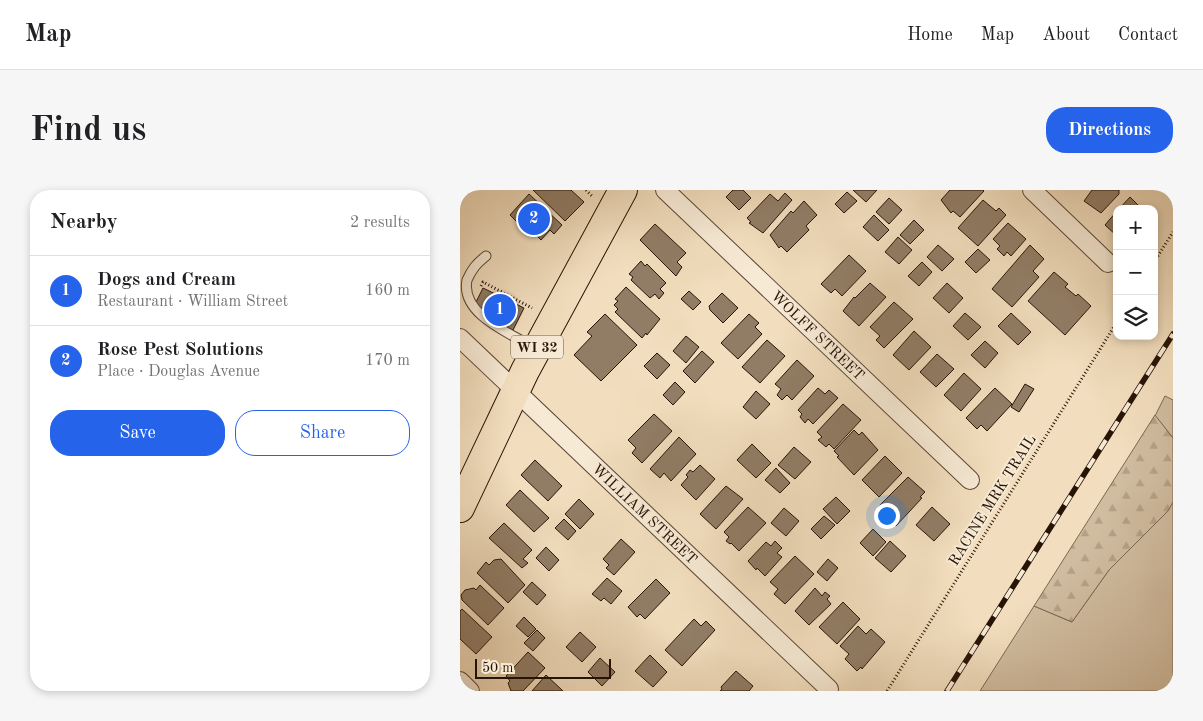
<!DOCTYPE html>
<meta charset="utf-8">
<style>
body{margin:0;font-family:"Old Standard TT",serif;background:#f6f6f6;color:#202124}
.controls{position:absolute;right:15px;top:15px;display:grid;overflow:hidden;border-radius:10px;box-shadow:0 2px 8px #0003}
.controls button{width:45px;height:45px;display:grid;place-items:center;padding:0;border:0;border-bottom:1px solid #e0e0e0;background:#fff;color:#202124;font:25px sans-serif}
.scale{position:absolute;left:15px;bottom:12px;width:136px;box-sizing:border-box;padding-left:5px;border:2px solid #281407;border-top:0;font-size:14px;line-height:18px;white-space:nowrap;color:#281407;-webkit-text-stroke:4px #f7ead5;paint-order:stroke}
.you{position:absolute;left:426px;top:325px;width:18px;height:18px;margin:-12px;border:4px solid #fff;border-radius:50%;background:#1a73e8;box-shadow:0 0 0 8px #1a73e833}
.badge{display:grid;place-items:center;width:32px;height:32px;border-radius:50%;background:#2563eb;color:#fff;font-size:16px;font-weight:700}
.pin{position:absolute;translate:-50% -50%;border:2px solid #fff;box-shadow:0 1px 5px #0006}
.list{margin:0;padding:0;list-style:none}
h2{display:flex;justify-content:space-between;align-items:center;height:65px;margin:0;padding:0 20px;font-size:21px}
h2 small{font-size:16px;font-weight:400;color:#757577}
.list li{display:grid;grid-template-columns:32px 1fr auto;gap:15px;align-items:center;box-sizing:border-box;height:70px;padding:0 20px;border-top:1px solid #e0e0e0}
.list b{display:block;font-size:19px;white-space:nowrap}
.list p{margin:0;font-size:16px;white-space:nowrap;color:#757577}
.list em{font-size:16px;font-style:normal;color:#757577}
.actions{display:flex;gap:10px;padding:15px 20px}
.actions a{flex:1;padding:11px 0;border:1px solid #2563eb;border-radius:20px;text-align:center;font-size:18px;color:#2563eb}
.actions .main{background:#2563eb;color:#fff}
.icon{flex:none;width:28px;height:28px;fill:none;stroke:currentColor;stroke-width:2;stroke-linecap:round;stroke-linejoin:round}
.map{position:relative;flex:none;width:713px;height:501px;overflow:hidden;border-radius:20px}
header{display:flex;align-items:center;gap:30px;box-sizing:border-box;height:70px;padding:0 25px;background:#fff;border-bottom:1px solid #e0e0e0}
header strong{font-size:24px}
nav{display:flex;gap:28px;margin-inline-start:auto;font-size:18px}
.intro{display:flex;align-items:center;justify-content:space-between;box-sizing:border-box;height:120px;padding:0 30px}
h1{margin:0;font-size:35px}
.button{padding:12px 22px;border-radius:20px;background:#2563eb;color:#fff;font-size:18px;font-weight:700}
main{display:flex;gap:30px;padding:0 30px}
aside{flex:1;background:#fff;border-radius:20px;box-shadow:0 2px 8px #0003}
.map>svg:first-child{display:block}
.grass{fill:#d0bc9f;stroke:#7c6853}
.forest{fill:url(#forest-firs);stroke:#7c6853}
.building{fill:#917d66;stroke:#281407}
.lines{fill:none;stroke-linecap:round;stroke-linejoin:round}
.service-casing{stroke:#5a4635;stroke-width:11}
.minor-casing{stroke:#5a4635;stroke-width:20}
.primary-casing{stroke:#281407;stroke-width:30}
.path{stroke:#281407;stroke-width:3;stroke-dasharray:1 2.5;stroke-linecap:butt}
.service{stroke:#f7ead5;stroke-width:9}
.minor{stroke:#f7ead5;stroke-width:18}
.primary{stroke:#f2debe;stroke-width:28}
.rail-casing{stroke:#281407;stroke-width:5.5}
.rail{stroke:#f7ead5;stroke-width:4;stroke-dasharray:11;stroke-linecap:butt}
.labels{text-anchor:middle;stroke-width:4;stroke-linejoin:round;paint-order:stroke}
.shield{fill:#f7ead5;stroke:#665445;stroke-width:1}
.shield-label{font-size:14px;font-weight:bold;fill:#281407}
.street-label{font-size:15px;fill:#281407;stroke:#f7ead5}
</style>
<header>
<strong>Map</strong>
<nav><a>Home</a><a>Map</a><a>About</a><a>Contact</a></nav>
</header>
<div class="intro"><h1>Find us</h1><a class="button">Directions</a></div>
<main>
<aside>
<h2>Nearby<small>2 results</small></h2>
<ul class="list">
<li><span class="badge">1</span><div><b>Dogs and Cream</b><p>Restaurant · William Street</p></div><em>160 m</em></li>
<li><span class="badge">2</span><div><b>Rose Pest Solutions</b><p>Place · Douglas Avenue</p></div><em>170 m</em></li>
</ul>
<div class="actions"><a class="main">Save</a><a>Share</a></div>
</aside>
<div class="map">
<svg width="713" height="501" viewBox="0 0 713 501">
<defs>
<pattern id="forest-firs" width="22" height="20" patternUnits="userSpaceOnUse" patternTransform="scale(1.25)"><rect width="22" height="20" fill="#d0bc9f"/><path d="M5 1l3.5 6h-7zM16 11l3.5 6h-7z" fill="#b3a187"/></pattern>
</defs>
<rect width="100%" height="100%" fill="#f2debe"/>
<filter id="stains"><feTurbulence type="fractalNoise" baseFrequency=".004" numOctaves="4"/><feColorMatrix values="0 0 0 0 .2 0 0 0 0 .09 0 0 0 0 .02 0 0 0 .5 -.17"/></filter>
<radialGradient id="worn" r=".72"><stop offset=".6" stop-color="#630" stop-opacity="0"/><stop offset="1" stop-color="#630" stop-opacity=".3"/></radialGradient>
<g class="grass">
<polygon points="705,206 713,210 713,248 695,226"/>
<polygon points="713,312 713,501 520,501 574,416 612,432 649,380 707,321"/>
</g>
<polygon class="forest" points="695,225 713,248 713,312 708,321 649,380 612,432 574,416"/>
<g class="building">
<polygon points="73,0 111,0 124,12 105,31"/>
<polygon points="273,0 283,0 291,8 279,20 266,7"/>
<polygon points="393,0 417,0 406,12"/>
<polygon points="490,0 523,0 524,1 500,27 493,21 491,23 481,10"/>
<polygon points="632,0 659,0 659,4 641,23 624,11"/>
<polygon points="387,2 397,11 384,23 375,14"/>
<polygon points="325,3 332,10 303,43 289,33 291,32 287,28 310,4 318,11"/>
<polygon points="69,4 102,35 94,44 90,40 81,50 63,32 60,35 50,25"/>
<polygon points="670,7 682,19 659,19"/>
<polygon points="429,8 442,20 429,34 416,22"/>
<polygon points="523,10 536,21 539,18 546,25 518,56 498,38"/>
<polygon points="344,11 357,25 346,36 349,40 327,62 321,56 319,58 310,45 331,21 333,23"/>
<polygon points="657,21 657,46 645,35"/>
<polygon points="414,25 429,40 418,51 403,37"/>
<polygon points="454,30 464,40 450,54 440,45"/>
<polygon points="548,33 566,49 551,66 547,62 544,66 537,59 540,56 533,49"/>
<polygon points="195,34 226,63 217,72 222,77 216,86 180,50"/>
<polygon points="438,47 452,60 439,74 425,62"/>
<polygon points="478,55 494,69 482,81 467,67"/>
<polygon points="570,55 584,69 573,81 579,87 552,117 532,99"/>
<polygon points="518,59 530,70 516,83 505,72"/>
<polygon points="389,65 406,81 382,106 375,99 371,103 361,94"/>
<polygon points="181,71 185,76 187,74 206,93 200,99 204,103 199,109 195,104 190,108 171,90 173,87 169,84"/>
<polygon points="462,72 472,82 459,96 448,86"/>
<polygon points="594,82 608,94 605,97 616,106 618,104 631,116 605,145 568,111"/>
<polygon points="410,93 426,107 399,136 383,121 394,107 395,108"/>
<polygon points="487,93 503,108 489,123 473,108"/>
<polygon points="166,97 200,129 187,145 186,143 182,148 155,122 158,119 154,115 158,111 155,109"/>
<polygon points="23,98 64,118 53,140 40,135 14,116"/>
<polygon points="229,101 241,112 233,120 221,109"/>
<polygon points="262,103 278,118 263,133 250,120 249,116"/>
<polygon points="434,112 453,129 424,158 416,150 420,146 410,137"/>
<polygon points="505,123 521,137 508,150 493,136"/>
<polygon points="551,123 571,142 558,155 538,136"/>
<polygon points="145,124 177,155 141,191 114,165 132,146 127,142"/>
<polygon points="289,124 299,133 295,137 302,144 278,169 261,153"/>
<polygon points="454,141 471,157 449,180 433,165"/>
<polygon points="226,146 239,157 226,173 213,161"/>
<polygon points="307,150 325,166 300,193 282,177"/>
<polygon points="525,151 538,163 525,178 511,165"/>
<polygon points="242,161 254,172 235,193 223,181"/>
<polygon points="197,163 210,175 197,189 184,176"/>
<polygon points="477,164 494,179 476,197 460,182"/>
<polygon points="337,170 354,186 332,210 327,205 322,210 317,205 321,199 315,194"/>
<polygon points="504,183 521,199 501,221 484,205"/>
<polygon points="215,192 225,202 213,215 203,205"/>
<polygon points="565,194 574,199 559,222 551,217"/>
<polygon points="358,198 365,204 369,200 378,208 353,234 348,229 345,233 340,227 342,224 338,220"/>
<polygon points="535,198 552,214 527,241 521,235 517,239 506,228"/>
<polygon points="296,201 310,214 296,229 283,217"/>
<polygon points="383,214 401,230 374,259 369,254 366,257 358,250 362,247 357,242"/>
<polygon points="194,224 212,241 182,273 172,263 176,258 168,250"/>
<polygon points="394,240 399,245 402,242 418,260 394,285 377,267 379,266 374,261"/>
<polygon points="219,247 236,264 211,291 204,283 200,288 190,279"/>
<polygon points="292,254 311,273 296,288 277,270"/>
<polygon points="334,257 351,272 335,289 318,275"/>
<polygon points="425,266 442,283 419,307 402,290"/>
<polygon points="75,270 102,296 88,311 61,285"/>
<polygon points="240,275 255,289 236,310 221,295 228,287 226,285 230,280 233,282"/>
<polygon points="316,278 330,293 320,303 305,290"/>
<polygon points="448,287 465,302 460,307 462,308 436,336 417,318"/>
<polygon points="266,296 283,309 256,339 240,324"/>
<polygon points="60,300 89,328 74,342 46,315"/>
<polygon points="376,307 390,321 377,334 363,319"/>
<polygon points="119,309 134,324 120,339 105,324"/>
<polygon points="288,317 306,333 279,361 271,353 270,354 266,351 269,347 264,342"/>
<polygon points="472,317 490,334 474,351 456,335"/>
<polygon points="324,318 339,331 326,346 311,333"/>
<polygon points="364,326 375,335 361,349 351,339"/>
<polygon points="104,329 116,341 108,350 95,338"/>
<polygon points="44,333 72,360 63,369 68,373 62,378 29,348"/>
<polygon points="413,339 426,352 413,366 400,353"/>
<polygon points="161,349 175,362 154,385 146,378 149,375 143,369"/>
<polygon points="315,351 322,358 317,363 322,367 305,386 297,378 296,380 288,371 306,352 311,356"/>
<polygon points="430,351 446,366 431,382 415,368"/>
<polygon points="86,357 99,370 89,381 76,368"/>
<polygon points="335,366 354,384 325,414 314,404 318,399 310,392"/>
<polygon points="41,369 65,395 48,413 17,383 26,372 29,375 34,370"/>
<polygon points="368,369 378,378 367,391 357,382"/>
<polygon points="147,388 162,401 151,414 144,408 141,411 132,404"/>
<polygon points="196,389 210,403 185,429 180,424 177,427 168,417"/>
<polygon points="72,392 86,405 77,415 63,402"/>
<polygon points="20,395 44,418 28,435 2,410 1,405 5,400 14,398 16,400"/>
<polygon points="355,398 362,406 365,402 370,406 367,409 371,414 349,435 335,421"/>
<polygon points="383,412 400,429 377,454 359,437"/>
<polygon points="2,419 32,447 16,464 0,449 0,421"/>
<polygon points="64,427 76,439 68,447 56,436"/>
<polygon points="234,429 241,436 246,431 255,440 222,476 205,460"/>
<polygon points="398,436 406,444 411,439 425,452 402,479 401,477 397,481 385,469 389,464 380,456"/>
<polygon points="77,440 85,448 73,461 64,453"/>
<polygon points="120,442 136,457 122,472 106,457"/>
<polygon points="68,462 85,478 63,501 51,501 48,493 50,491 46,486"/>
<polygon points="190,465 207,482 193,497 175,481"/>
<polygon points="140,468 155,482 142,496 128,482"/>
<polygon points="276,481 293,496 289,501 260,501 262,499 261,497"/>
<polygon points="86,485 103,501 72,501"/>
</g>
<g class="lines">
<defs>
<path id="service" d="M26,66C16,74 12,79 7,90C0,125 52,144 75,158"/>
<g id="minor">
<path id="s1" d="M205,0L510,290"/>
<polyline points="572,0 648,73"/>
<path id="s2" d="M0,148L369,499"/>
<polyline points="0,491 10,501"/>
</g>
<polyline id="primary" points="0,318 65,181 163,0"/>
</defs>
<use href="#service" class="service-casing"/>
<use href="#minor" class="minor-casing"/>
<use href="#primary" class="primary-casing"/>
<g class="path">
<polyline points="126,0 133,7"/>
<polyline points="694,72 713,42"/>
<polyline points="21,96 23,92 72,118"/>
<polyline points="427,501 657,132"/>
</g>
<use href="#service" class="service"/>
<use href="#minor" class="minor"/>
<use href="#primary" class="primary"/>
<defs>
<polyline id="rail" points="487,501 713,144"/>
</defs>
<use href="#rail" class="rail-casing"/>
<use href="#rail" class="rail"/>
</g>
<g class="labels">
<rect class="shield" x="51" y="145.5" width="52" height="23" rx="4"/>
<g class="shield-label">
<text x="77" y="162">WI 32</text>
</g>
<g class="street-label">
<text dy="5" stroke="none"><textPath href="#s1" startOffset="211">WOLFF STREET</textPath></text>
<text transform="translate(532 310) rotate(-58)" y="5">RACINE MRK TRAIL</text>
<text dy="5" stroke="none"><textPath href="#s2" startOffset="255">WILLIAM STREET</textPath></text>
</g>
</g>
<rect width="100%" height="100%" filter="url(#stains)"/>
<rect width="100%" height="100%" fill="url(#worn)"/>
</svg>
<div class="controls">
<button>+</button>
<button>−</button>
<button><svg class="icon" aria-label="layers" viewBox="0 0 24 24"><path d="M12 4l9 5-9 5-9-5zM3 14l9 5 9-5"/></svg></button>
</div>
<div class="scale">50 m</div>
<div class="you"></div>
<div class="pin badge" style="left:40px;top:120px">1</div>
<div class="pin badge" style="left:74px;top:29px">2</div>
</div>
</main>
